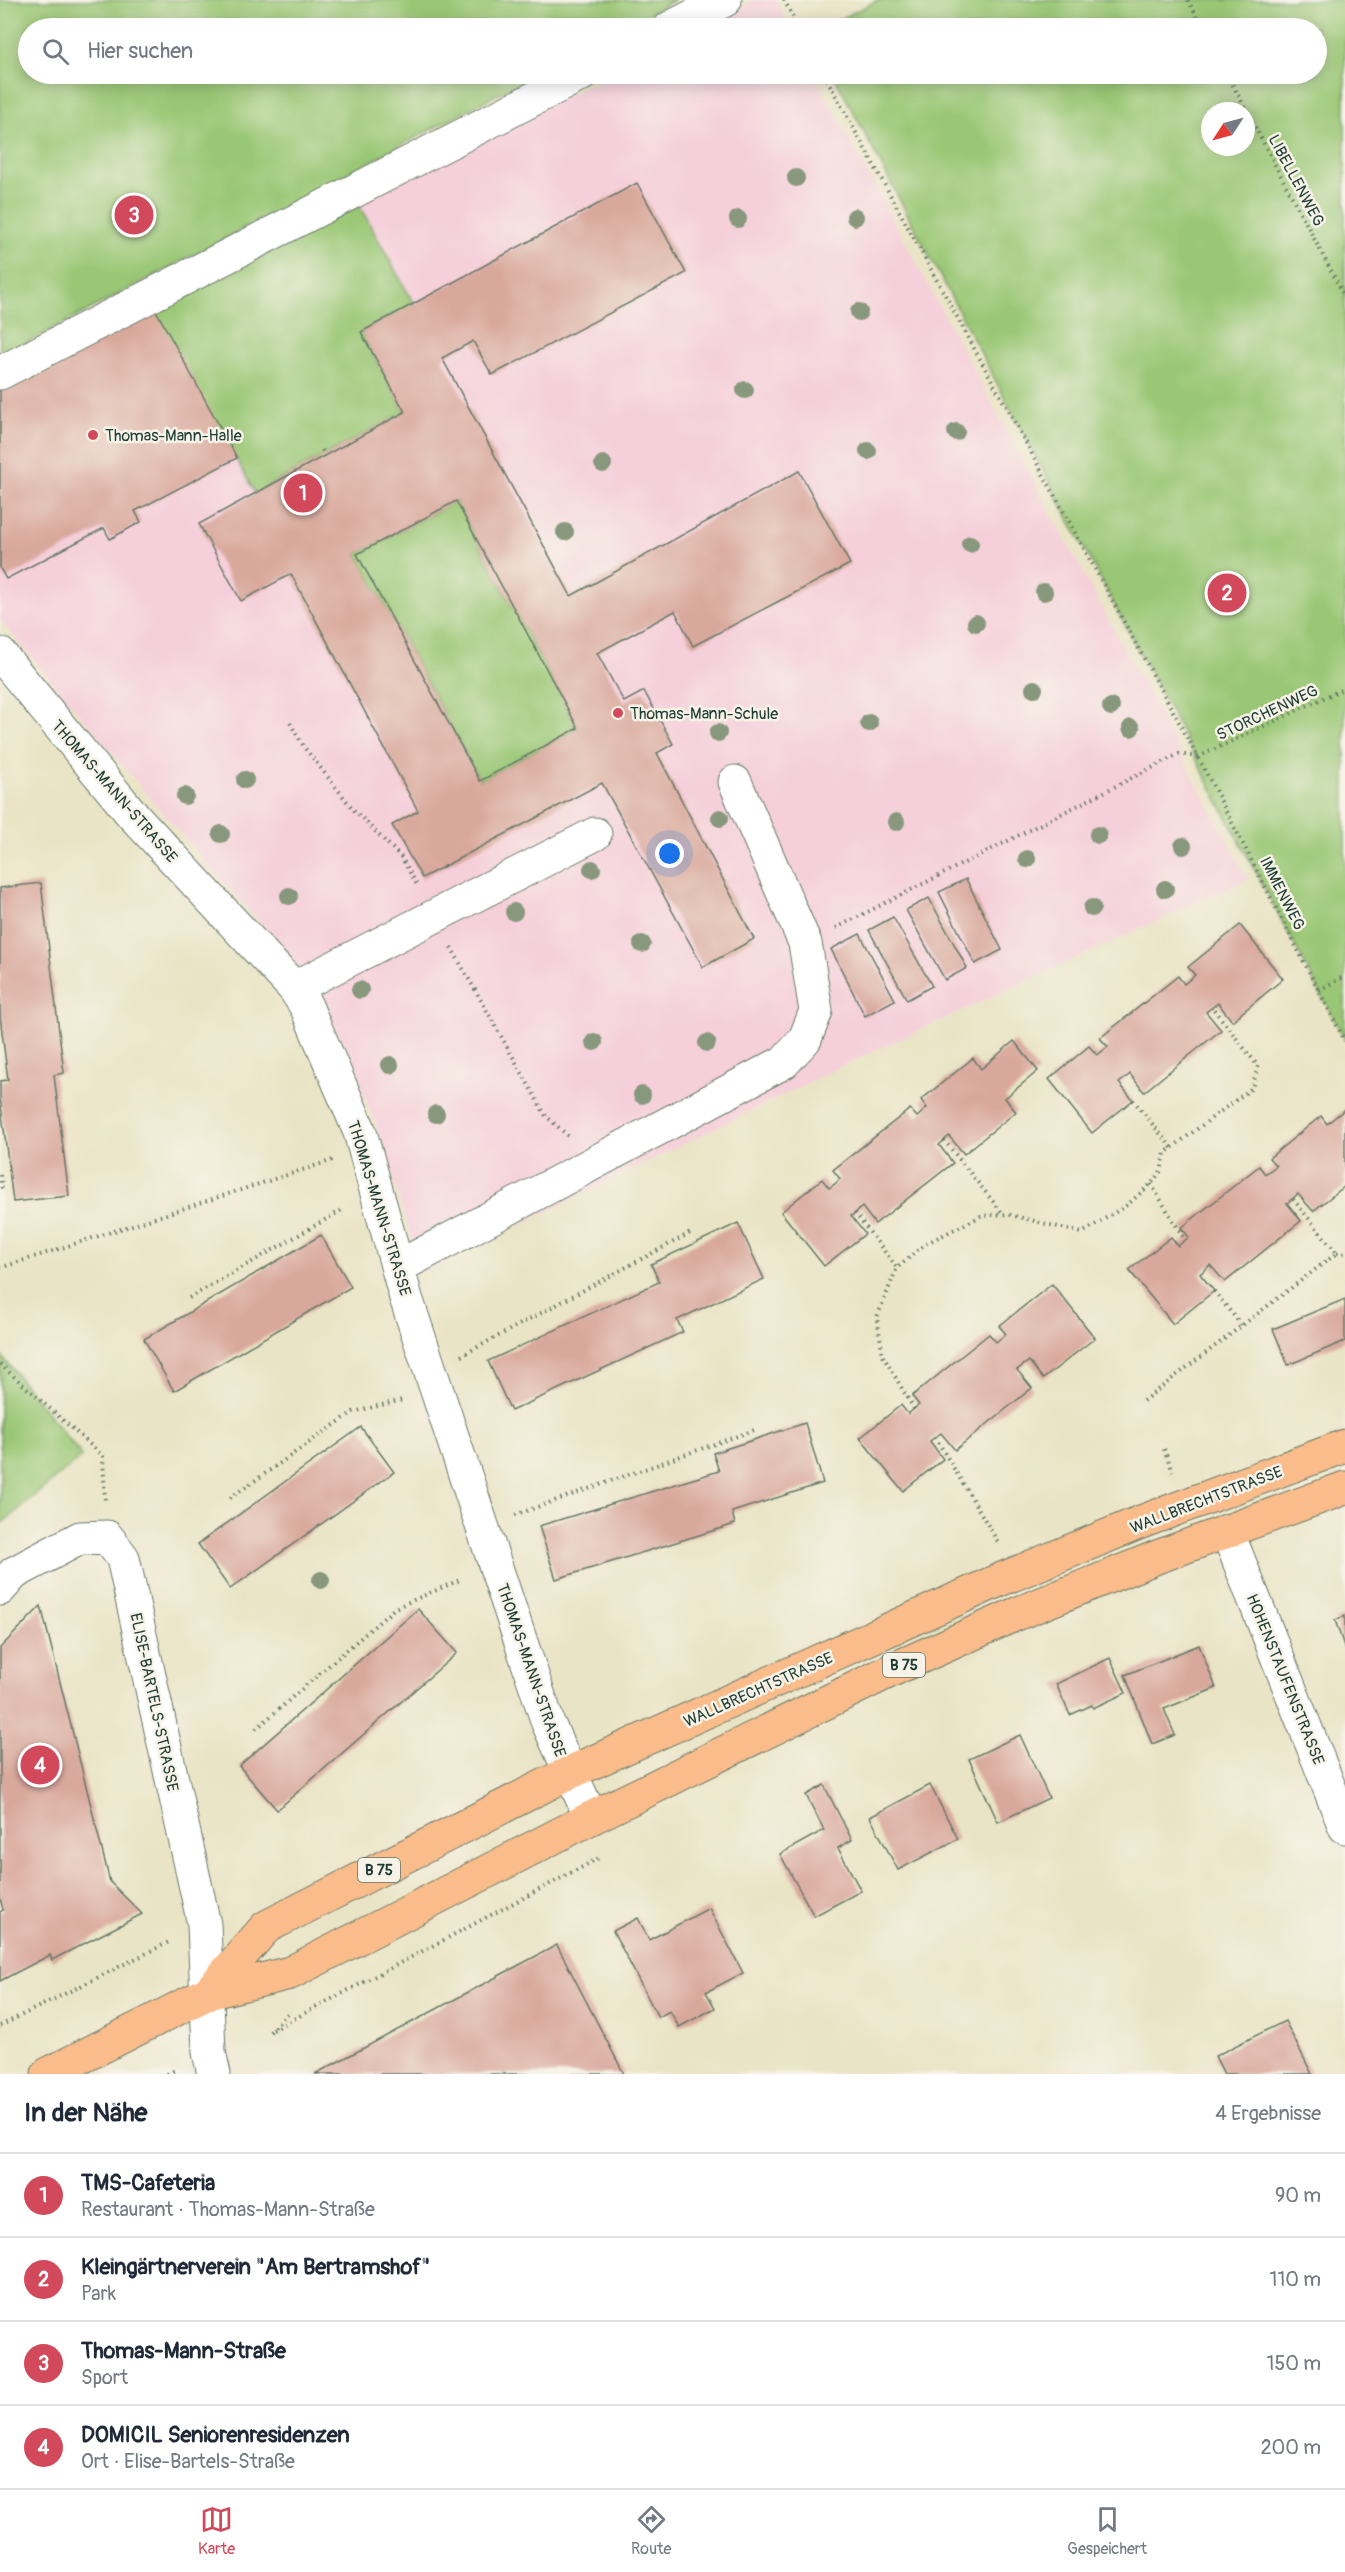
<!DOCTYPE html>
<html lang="de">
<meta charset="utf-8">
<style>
body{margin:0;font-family:Pangolin,sans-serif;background:#f6f6f7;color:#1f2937}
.compass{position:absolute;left:1201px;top:102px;width:54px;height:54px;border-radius:50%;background:#fff;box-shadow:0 3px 15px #0003;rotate:234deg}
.you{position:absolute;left:670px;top:854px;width:21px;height:21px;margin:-15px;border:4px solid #fff;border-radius:50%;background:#1a73e8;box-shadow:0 0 0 9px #1a73e833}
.badge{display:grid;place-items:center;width:39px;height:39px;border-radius:50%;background:#d1495b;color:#fff;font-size:20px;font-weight:700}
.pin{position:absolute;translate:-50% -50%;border:3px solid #fff;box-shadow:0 2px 6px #0006}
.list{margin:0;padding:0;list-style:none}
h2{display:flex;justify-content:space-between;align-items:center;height:78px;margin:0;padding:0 24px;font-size:26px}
h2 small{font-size:20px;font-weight:400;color:#747a83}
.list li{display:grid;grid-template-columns:39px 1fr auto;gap:18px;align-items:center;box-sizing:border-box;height:84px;padding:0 24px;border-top:2px solid #e0e1e3}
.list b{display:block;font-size:22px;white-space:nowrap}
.list p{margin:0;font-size:20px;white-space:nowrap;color:#747a83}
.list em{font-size:20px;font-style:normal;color:#747a83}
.icon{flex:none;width:33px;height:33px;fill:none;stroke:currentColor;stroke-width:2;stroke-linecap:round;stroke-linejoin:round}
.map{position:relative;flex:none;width:1345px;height:2074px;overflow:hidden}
.search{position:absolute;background:#fff;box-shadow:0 3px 15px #0003;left:18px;right:18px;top:18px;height:66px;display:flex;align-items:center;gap:15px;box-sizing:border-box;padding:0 21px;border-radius:33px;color:#747a83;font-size:22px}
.sheet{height:414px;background:#fff}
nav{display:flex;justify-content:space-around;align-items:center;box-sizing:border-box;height:84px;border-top:2px solid #e0e1e3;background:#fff;font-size:16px;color:#747a83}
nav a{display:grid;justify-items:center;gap:3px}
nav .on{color:#d1495b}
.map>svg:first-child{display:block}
.built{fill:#f5cfda}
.green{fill:#9ac774;stroke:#5c8254;stroke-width:1.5;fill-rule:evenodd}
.building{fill:#d9a89c;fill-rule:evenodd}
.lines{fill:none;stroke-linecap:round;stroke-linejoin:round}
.minor-casing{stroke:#667767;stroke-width:35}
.major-casing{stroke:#667767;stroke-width:35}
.path{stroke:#667767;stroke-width:4;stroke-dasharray:1.5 4.5;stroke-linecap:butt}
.minor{stroke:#fff;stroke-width:33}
.major{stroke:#fabc8b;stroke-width:33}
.tree{fill:#88987c}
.poi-dot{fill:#d1495b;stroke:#f7f3e8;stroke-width:2}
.labels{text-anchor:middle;stroke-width:5;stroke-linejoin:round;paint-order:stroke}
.shield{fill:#f7f3e8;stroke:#60746a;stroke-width:1.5}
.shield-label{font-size:15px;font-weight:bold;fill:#1f3d34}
.street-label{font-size:16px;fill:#1f3d34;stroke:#f7f3e8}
.poi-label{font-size:16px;fill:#1f3d34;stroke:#f7f3e8;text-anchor:start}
</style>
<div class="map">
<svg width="1345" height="2074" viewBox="0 0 1345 2074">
<rect width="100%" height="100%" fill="#f7f3e8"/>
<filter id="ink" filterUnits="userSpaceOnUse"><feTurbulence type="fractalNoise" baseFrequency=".0167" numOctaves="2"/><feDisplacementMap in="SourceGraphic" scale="12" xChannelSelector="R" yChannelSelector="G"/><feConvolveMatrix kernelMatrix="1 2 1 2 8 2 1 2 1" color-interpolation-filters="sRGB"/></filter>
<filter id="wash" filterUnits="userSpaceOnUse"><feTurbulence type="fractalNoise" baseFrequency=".008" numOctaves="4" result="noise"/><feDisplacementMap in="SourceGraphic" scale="24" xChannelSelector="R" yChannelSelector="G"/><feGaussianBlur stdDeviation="1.35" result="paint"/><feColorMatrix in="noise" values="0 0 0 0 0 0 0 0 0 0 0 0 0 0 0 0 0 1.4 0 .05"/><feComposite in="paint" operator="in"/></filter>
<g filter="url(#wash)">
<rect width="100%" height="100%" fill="#e9e4c5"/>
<g class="built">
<polygon points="755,0 775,0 790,28 699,28"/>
<polygon points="610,74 814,74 1248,879 846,1064 422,1272 377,1128 321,993 155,804 0,620 0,382"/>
</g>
<g class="green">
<polygon points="0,0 675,0 621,28 28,28 28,74 536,74 0,357"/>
<path d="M878,0H1345V1040L833,74H1316V28H823ZM1210,111H1246V147H1210Z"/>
<polygon points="359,205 414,304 361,332 405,412 255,493 156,312"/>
<polygon points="456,501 578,728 480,781 357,554"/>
<polygon points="0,1354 82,1456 0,1525"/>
</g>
<g id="blocks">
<g class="building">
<path d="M637,183L686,273L492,375L473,341L442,358L571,596L799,471L850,564L693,646L675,611L597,653L624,702L644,691L673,744L657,753L754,939L703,967L602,783L422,878L392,825L418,811L291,574L241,601L199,524L405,412L361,332ZM456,501L578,728L480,781L357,554Z"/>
<polygon points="153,305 237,458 135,511 141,522 110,539 104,528 6,579 0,568 0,382"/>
<polygon points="966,879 1002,950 975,964 939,892"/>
<polygon points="41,883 64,1073 54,1075 69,1196 13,1202 0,1097 0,1081 8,1080 0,1016 0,888"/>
<polygon points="929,898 967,968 945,980 906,910"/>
<polygon points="893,917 932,986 907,1000 869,930"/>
<polygon points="1240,925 1283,979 1232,1021 1218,1003 1206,1012 1221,1030 1144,1092 1130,1074 1123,1080 1119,1083 1133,1100 1092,1133 1049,1079 1089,1046 1097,1055 1108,1047 1100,1038 1178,976 1184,984 1195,975 1188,967"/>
<polygon points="860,934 895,1000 865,1016 831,949"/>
<polygon points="1014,1041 1038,1071 1005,1098 1016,1112 964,1154 949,1136 939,1145 953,1163 875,1224 862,1207 855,1213 851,1216 865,1234 824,1266 781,1212 822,1179 829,1188 836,1183 840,1179 833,1170 910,1109 917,1117 927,1108 921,1100 973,1058 981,1069"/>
<polygon points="1345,1109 1345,1186 1313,1211 1298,1194 1287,1203 1301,1221 1225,1282 1210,1265 1200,1274 1214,1291 1173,1324 1129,1270 1171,1237 1178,1246 1189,1237 1181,1228 1259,1166 1265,1174 1276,1166 1269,1158 1321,1116 1327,1124"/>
<polygon points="738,1223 764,1279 677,1320 683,1332 511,1411 488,1361 659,1282 651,1264"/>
<polygon points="321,1235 351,1287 174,1391 144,1339"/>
<polygon points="1052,1284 1095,1338 1043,1379 1029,1361 1017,1370 1032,1388 955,1450 941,1433 930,1441 943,1459 903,1491 860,1438 901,1405 908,1414 919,1405 912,1396 989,1334 996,1342 1006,1334 999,1326"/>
<polygon points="1345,1299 1345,1341 1288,1365 1273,1329"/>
<polygon points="805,1423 823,1483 732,1512 735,1524 556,1579 539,1526 719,1471 713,1453"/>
<polygon points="361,1427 394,1472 230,1589 198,1544"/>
<polygon points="41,1606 110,1882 142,1914 52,1960 50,1955 0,1981 0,1912 3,1910 0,1898 0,1648"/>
<polygon points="418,1609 457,1653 277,1810 239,1766"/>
<polygon points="1345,1616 1345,1649 1335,1620"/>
<polygon points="1199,1645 1216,1688 1164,1709 1175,1735 1152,1744 1125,1675"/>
<polygon points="1110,1658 1126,1693 1093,1708 1092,1705 1070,1715 1056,1684"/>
<polygon points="1020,1735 1049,1798 998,1822 969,1759"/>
<polygon points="824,1785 852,1840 838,1848 861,1891 814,1916 780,1854 824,1830 806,1795"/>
<polygon points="930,1785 958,1839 898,1870 870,1817"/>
<polygon points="709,1908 743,1973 706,1992 715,2008 679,2027 670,2011 658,2017 613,1931 638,1918 649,1940"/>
<polygon points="557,1945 624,2074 315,2074 506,1972"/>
<polygon points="1285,2021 1312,2074 1224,2074 1215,2056"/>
</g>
</g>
</g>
<g filter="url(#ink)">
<use href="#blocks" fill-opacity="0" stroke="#667767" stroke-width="1.5"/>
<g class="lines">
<defs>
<g id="minor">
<polyline points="670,28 725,0"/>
<polyline points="0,373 582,74"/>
<polyline points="0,654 131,813 294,988 306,1006 360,1132 406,1298 548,1723 591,1818"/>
<polyline points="294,988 595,834"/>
<polyline points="398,1267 784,1062 805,1039 816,1011 805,943 735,782"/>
<polyline points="1227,1531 1345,1827"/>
<polyline points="0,1589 14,1573 80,1538 107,1537 123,1558 204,1924 209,2052 214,2074"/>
</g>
<g id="major">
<polyline points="208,1993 266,1927 569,1773 997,1581 1141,1522 1345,1446"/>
<polyline points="48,2074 208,1993 290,1973 591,1818 896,1668 1014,1615 1157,1557 1345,1488"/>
</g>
</defs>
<use href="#minor" class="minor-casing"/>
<use href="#major" class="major-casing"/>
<g class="path">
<polyline points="784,0 799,28"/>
<polyline points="1188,0 1203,28"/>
<polyline points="824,74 1198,757 1345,1041"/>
<polyline points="1227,74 1345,297"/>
<polyline points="322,450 325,456"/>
<polyline points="290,723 304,747 353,809 402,858 417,885"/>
<polyline points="1198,757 1345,688"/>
<polyline points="836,928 1179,754 1198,757"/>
<polyline points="451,947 546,1116 568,1136"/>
<polyline points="1319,990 1345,976"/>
<polyline points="1133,1100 1172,1148"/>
<polyline points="944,1140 1003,1214"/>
<polyline points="0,1175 2,1189"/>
<polyline points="1151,1184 1185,1240"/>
<polyline points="855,1213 897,1268"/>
<polyline points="1337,1253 1345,1254"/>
<polyline points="0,1268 333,1160"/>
<polyline points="1214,1291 1242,1326"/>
<polyline points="189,1298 344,1209"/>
<polyline points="461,1356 690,1233"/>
<polyline points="0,1364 103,1456 105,1501"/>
<polyline points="1143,1401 1337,1253 1292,1198"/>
<polyline points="914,1409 883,1356 877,1317 897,1268 925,1244 981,1216 1007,1214 1082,1233 1127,1205 1151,1184 1161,1171 1165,1153 1252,1088 1258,1066 1212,1007"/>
<polyline points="935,1437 998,1542"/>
<polyline points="1164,1449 1173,1472"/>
<polyline points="230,1498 353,1412 402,1400"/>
<polyline points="515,1515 757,1429"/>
<polyline points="256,1729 395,1608 462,1579"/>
<polyline points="0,2026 169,1942"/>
<polyline points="273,2030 601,1857"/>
<polyline points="270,2032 290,2011"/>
<polyline points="167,2074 177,2069"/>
</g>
<use href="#minor" class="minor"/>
<use href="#major" class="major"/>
</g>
<g class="tree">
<circle cx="796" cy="178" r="9"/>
<circle cx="855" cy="217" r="9"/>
<circle cx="738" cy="219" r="9"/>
<circle cx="859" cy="312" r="9"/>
<circle cx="745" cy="390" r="9"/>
<circle cx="956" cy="432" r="9"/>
<circle cx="868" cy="451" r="9"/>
<circle cx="603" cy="464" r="9"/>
<circle cx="565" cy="532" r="9"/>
<circle cx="970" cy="544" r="9"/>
<circle cx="1044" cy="592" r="9"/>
<circle cx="976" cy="623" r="9"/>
<circle cx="1034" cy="689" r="9"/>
<circle cx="1111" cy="707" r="9"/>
<circle cx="869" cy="723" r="9"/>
<circle cx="1131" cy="728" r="9"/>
<circle cx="718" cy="733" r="9"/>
<circle cx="245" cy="780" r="9"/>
<circle cx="185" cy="796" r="9"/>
<circle cx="720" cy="818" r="9"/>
<circle cx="896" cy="822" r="9"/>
<circle cx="221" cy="834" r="9"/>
<circle cx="1098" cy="835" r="9"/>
<circle cx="1183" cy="846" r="9"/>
<circle cx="1027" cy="859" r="9"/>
<circle cx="592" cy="869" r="9"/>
<circle cx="1165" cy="889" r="9"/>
<circle cx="289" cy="896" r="9"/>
<circle cx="1092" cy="908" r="9"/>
<circle cx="514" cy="912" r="9"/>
<circle cx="642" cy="944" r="9"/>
<circle cx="360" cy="990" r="9"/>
<circle cx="594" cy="1042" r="9"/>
<circle cx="707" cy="1043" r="9"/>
<circle cx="390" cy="1065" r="9"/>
<circle cx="642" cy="1095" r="9"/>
<circle cx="436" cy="1114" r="9"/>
<circle cx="321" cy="1580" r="9"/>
</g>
</g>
<g class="poi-dot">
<circle cx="93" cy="435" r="6"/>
<circle cx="618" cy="713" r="6"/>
</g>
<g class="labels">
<g class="shield">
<rect x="883" y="1653" width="42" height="24" rx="4.5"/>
<rect x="358" y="1858" width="42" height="24" rx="4.5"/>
</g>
<g class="shield-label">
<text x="904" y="1670">B 75</text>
<text x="379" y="1875">B 75</text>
</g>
<g class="street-label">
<text transform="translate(1297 180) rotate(62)" y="6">LIBELLENWEG</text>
<text transform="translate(1267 712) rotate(-25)" y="6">STORCHENWEG</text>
<text transform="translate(115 791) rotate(49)" y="6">THOMAS-MANN-STRASSE</text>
<text transform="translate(1283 893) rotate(63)" y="6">IMMENWEG</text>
<text transform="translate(380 1208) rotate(73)" y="6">THOMAS-MANN-STRASSE</text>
<text transform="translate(1206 1499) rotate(-21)" y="6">WALLBRECHTSTRASSE</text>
<text transform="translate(532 1670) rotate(71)" y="6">THOMAS-MANN-STRASSE</text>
<text transform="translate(1286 1679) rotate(68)" y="6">HOHENSTAUFENSTRASSE</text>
<text transform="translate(758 1689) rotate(-24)" y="6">WALLBRECHTSTRASSE</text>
<text transform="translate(155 1702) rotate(78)" y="6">ELISE-BARTELS-STRASSE</text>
</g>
<g class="poi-label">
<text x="105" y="441">Thomas-Mann-Halle</text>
<text x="630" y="719">Thomas-Mann-Schule</text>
</g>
</g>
</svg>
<svg class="compass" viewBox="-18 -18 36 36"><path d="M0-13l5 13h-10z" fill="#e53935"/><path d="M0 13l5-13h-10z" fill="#747a83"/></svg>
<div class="you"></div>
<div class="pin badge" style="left:303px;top:493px">1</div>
<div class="pin badge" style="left:1227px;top:593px">2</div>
<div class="pin badge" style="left:134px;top:215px">3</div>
<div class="pin badge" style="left:40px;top:1765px">4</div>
<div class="search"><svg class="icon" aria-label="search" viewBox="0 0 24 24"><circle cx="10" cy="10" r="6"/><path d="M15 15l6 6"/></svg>Hier suchen</div>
</div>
<section class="sheet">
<h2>In der Nähe<small>4 Ergebnisse</small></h2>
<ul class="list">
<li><span class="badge">1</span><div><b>TMS-Cafeteria</b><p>Restaurant · Thomas-Mann-Straße</p></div><em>90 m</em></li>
<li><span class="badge">2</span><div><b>Kleingärtnerverein &quot;Am Bertramshof&quot;</b><p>Park</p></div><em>110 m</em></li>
<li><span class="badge">3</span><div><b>Thomas-Mann-Straße</b><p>Sport</p></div><em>150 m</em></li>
<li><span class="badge">4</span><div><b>DOMICIL Seniorenresidenzen</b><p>Ort · Elise-Bartels-Straße</p></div><em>200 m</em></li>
</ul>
</section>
<nav>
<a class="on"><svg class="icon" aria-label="map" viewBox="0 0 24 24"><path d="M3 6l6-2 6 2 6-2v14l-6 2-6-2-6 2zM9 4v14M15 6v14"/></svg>Karte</a>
<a><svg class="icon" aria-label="directions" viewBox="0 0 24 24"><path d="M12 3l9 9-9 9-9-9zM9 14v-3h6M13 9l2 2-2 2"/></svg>Route</a>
<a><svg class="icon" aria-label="saved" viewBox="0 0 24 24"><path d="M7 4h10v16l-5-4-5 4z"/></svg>Gespeichert</a>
</nav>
